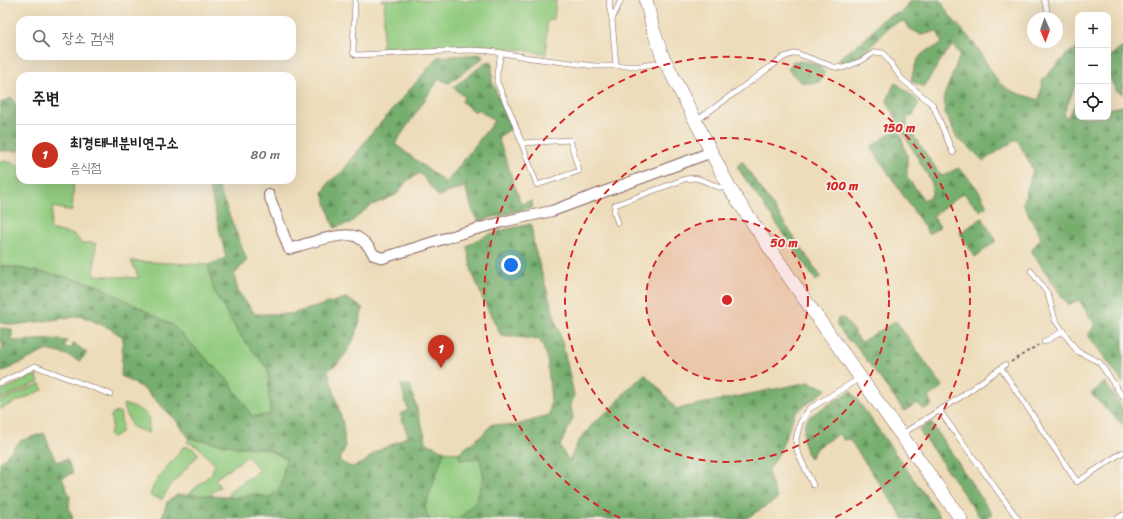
<!DOCTYPE html>
<html lang="ko">
<meta charset="utf-8">
<style>
body{margin:0;font-family:Sriracha,"Poor Story",sans-serif;background:#f2f2f2;color:#222}
.controls{position:absolute;right:12px;top:12px;display:grid;overflow:hidden;border-radius:8px;box-shadow:0 4px 16px #0002}
.controls button{width:36px;height:36px;display:grid;place-items:center;padding:0;border:0;border-bottom:1px solid #e0e0e0;background:#fff;color:#222;font:20px sans-serif}
.compass{position:absolute;left:1027px;top:12px;width:36px;height:36px;border-radius:50%;background:#fff;box-shadow:0 4px 16px #0002;rotate:178deg}
.you{position:absolute;left:511px;top:265px;width:14px;height:14px;margin:-10px;border:3px solid #fff;border-radius:50%;background:#1a73e8;box-shadow:0 0 0 6px #1a73e833}
.badge{display:grid;place-items:center;width:26px;height:26px;border-radius:50%;background:#c8321e;color:#fff;font-size:13px;font-weight:700}
.pin{position:absolute;translate:-50% -33px;filter:drop-shadow(0 1px 2px #0008)}
.pin::after{content:'';position:absolute;top:21px;width:14px;height:12px;background:inherit;clip-path:polygon(0 0,100% 0,50% 100%)}
.list{margin:0;padding:0;list-style:none}
h2{display:flex;justify-content:space-between;align-items:center;height:52px;margin:0;padding:0 16px;font-size:17px}
h2 small{font-size:13px;font-weight:400;color:#767676}
.list li{display:grid;grid-template-columns:26px 1fr auto;gap:12px;align-items:center;box-sizing:border-box;height:60px;padding:0 16px;border-top:1px solid #e0e0e0}
.list b{display:block;font-size:15px;white-space:nowrap}
.list p{margin:0;font-size:13px;white-space:nowrap;color:#767676}
.list em{font-size:13px;font-style:normal;color:#767676}
.icon{flex:none;width:22px;height:22px;fill:none;stroke:currentColor;stroke-width:2;stroke-linecap:round;stroke-linejoin:round}
.map{position:relative;flex:none;width:1123px;height:519px;overflow:hidden}
.search{position:absolute;background:#fff;box-shadow:0 4px 16px #0002;left:16px;top:16px;width:280px;height:44px;display:flex;align-items:center;gap:10px;box-sizing:border-box;padding:0 14px;border-radius:12px;color:#767676;font-size:15px}
.panel{position:absolute;background:#fff;box-shadow:0 4px 16px #0002;left:16px;top:72px;width:280px;height:112px;border-radius:12px}
.map>svg:first-child{display:block}
.grass{fill:#90ca7e;stroke:#6d7454}
.forest{fill:url(#forest-firs);stroke:#5f664c}
.lines{fill:none;stroke-linecap:round;stroke-linejoin:round}
.service-casing{stroke:#83615d;stroke-width:6}
.minor-casing{stroke:#83615d;stroke-width:12}
.tertiary-casing{stroke:#83615d;stroke-width:14}
.path{stroke:#83615d;stroke-width:2;stroke-dasharray:3 3;stroke-linecap:butt}
.service{stroke:#fff;stroke-width:5}
.minor{stroke:#fff;stroke-width:10}
.tertiary{stroke:#fff;stroke-width:13}
.ring{fill:none;stroke:#d62828;stroke-width:2;stroke-dasharray:7 5}
.centre{fill:#d62828;stroke:#f7f3e8;stroke-width:2}
.ring-label{font-size:12px;text-anchor:middle;font-weight:bold;fill:#d62828;stroke:#f7f3e8;stroke-width:3.5;stroke-linejoin:round;paint-order:stroke}
</style>
<div class="map">
<svg width="1123" height="519" viewBox="0 0 1123 519">
<defs>
<pattern id="forest-firs" width="22" height="20" patternUnits="userSpaceOnUse"><rect width="22" height="20" fill="#74ae6d"/><path d="M5 1l3.5 6h-7zM16 11l3.5 6h-7z" fill="#618d5a"/></pattern>
</defs>
<rect width="100%" height="100%" fill="#f7f3e8"/>
<filter id="ink" filterUnits="userSpaceOnUse"><feTurbulence type="fractalNoise" baseFrequency=".025" numOctaves="2"/><feDisplacementMap in="SourceGraphic" scale="8" xChannelSelector="R" yChannelSelector="G"/><feConvolveMatrix kernelMatrix="1 2 1 2 8 2 1 2 1" color-interpolation-filters="sRGB"/></filter>
<filter id="wash" filterUnits="userSpaceOnUse"><feTurbulence type="fractalNoise" baseFrequency=".012" numOctaves="4" result="noise"/><feDisplacementMap in="SourceGraphic" scale="16" xChannelSelector="R" yChannelSelector="G"/><feGaussianBlur stdDeviation="0.9" result="paint"/><feColorMatrix in="noise" values="0 0 0 0 0 0 0 0 0 0 0 0 0 0 0 0 0 1.4 0 .05"/><feComposite in="paint" operator="in"/></filter>
<g filter="url(#wash)">
<rect width="100%" height="100%" fill="#eddcb9"/>
<g class="grass">
<path d="M380,0H556L554,19L547,21L546,54C533,52 519,49 506,48C465,44 423,46 382,50L385,1Z"/>
<polygon points="0,160 20,165 20,180 74,180 72,211 53,207 50,229 75,235 82,244 91,242 96,244 94,275 139,278 131,261 208,265 214,291 239,334 268,369 270,415 252,416 227,379 172,325 97,285 57,275 0,265"/>
<polygon points="36,375 39,382 0,399 0,391"/>
<polygon points="40,384 43,390 0,409 0,401"/>
<path d="M123,404C133,407 142,409 149,417L148,433L132,427Z"/>
<polygon points="120,412 122,424 121,432 112,438 109,435 112,426 111,416 113,413"/>
<polygon points="189,438 238,447 267,449 286,459 281,486 270,498 254,494 238,498 226,497 230,495 228,492 259,471 248,456 215,479 220,487 213,491 211,496 188,495 211,474 215,465 198,447 187,442"/>
<path d="M184,446L192,448L199,454L171,485L162,499L150,496C154,477 173,462 184,446Z"/>
<polygon points="444,451 458,453 461,460 480,458 484,478 476,501 459,519 428,519 425,507"/>
</g>
<g class="forest">
<path d="M911,0H941C948,19 967,32 978,49C985,59 993,77 1002,85C1009,92 1028,96 1039,100L1043,79L1067,54L1077,48L1078,49V80L1064,113L1066,119L1078,99V117H1108V109L1123,106V383L1088,335L1095,325L1079,300L1068,305L1031,251L1041,238L1023,204L1033,170L1017,139L983,161L968,146L957,139L945,113L944,96L960,55L953,45L941,60L924,87L911,81C913,71 916,57 925,52C931,48 936,48 942,42L937,31L922,35L908,28L905,21C890,23 884,31 875,42C867,52 856,59 845,65L837,60L871,34L880,21L891,15L903,12Z"/>
<polygon points="1123,47 1123,94 1115,90 1108,72 1108,57"/>
<polygon points="481,54 483,58 449,83 439,79 395,144 446,183 494,121 478,109 475,112 462,102 464,97 453,87 469,76 485,62 492,61 492,81 511,129 498,137 521,204 531,201 533,207 479,221 473,212 465,187 438,196 420,173 407,181 396,195 370,206 350,223 334,228 323,193 329,182 342,172 371,134 438,57"/>
<path d="M793,61C806,61 816,61 825,72L819,82C803,85 798,82 788,69Z"/>
<path d="M895,82L919,102L914,114L907,118V126L939,173L943,176L958,168C971,179 980,191 987,206L980,211L963,193L933,216L940,227L929,234L871,147L896,129L900,133L907,155V177L924,200L932,195V183L902,131L896,124L897,120L887,101Z"/>
<polygon points="12,98 20,112 20,151 0,151 0,103"/>
<polygon points="742,161 821,277 816,281 737,167"/>
<path d="M217,184L247,260L234,275L238,291L255,314H291L346,298L363,308C359,326 353,346 341,360C338,364 332,367 328,370L343,424L345,448L339,461L351,467L363,463L377,451L393,444L408,436L400,414L408,410L401,385H410L427,443L444,451L425,507L428,518L430,519H160L162,517L167,502L177,495H202L238,498L254,494L270,498L281,485L286,459L267,449L238,447L189,438L176,420L144,389L121,376L123,337L109,328L82,316L14,325L0,323V265L57,275L97,285L172,325L227,379L252,416L270,415L268,369L239,334L214,291L208,265L226,258L209,186Z"/>
<polygon points="982,218 996,241 975,257 960,233"/>
<path d="M531,224L534,246L563,346L574,394L571,407L573,418L560,446L569,461L578,442L594,422L612,408L627,390L645,374L659,388L676,409L809,382L827,389L795,413L780,451L768,472L777,499L745,519H459L476,501L484,478L480,458L461,460L458,453L482,435L492,424L514,426L549,415L551,401L547,357L540,340L501,335L485,304L472,272L467,246C486,232 508,229 531,224Z"/>
<polygon points="841,318 845,319 861,342 896,321 943,387 928,397 932,405 923,410 917,403 904,411 854,343 848,340 837,326 837,319"/>
<polygon points="0,328 12,329 12,341 53,339 67,341 64,346 71,349 74,343 87,353 80,361 64,354 47,350 0,373 0,352 3,348 1,341 0,341"/>
<polygon points="1105,382 1123,409 1123,425 1091,394"/>
<polygon points="851,391 942,519 904,519 849,439 843,440 839,434 817,447 810,459 805,449 803,438 805,423 810,416"/>
<polygon points="931,422 992,514 984,519 981,519 919,430"/>
<polygon points="44,433 56,462 67,459 73,473 62,478 70,497 69,507 73,519 0,519 0,462 3,460 20,441"/>
</g>
</g>
<g filter="url(#ink)">
<g class="lines">
<defs>
<g id="service">
<polyline points="355,0 353,53 356,55 470,50 490,51 531,58 595,66 641,66 665,62"/>
<polyline points="610,0 609,5 612,19 616,66"/>
<polyline points="1044,0 1047,9"/>
<polyline points="612,19 621,0"/>
<polyline points="501,53 497,73 497,82 513,119 537,185 579,171 570,140 522,143"/>
<polyline points="696,121 784,57 796,53 834,67 843,68 861,61 875,52 883,53 902,79 933,105 953,153"/>
<polyline points="618,223 614,212 615,205 685,179 696,178 707,182 718,187 729,189"/>
<polyline points="1031,271 1048,294 1055,320 1077,351 1099,362 1123,397"/>
<polyline points="1044,342 1063,331"/>
<polyline points="1001,368 1077,482 1123,452"/>
<polyline points="0,383 35,366 110,394"/>
<polyline points="939,410 1018,519"/>
<polyline points="902,434 959,398 1005,365"/>
<polyline points="813,485 797,451 796,439 800,423 809,409 860,378"/>
<polyline points="1117,519 1123,515"/>
</g>
<path id="minor" d="M269,195L289,249C303,245 345,230 357,237C365,241 370,248 374,255L383,258L462,233L506,221L552,211L712,152"/>
<polyline id="tertiary" points="646,0 653,29 662,55 730,189 798,290 961,519"/>
</defs>
<use href="#service" class="service-casing"/>
<use href="#minor" class="minor-casing"/>
<use href="#tertiary" class="tertiary-casing"/>
<polyline class="path" points="1011,362 1038,345"/>
<use href="#service" class="service"/>
<use href="#minor" class="minor"/>
<use href="#tertiary" class="tertiary"/>
</g>
</g>
<circle cx="727" cy="300" r="81" fill="#d62828" fill-opacity=".12"/>
<g class="ring">
<circle cx="727" cy="300" r="81"/>
<circle cx="727" cy="300" r="162"/>
<path d="M620 518A243 243 0 1 1 834 518"/>
</g>
<circle cx="727" cy="300" r="6" class="centre"/>
<g class="ring-label">
<text x="899" y="132">150 m</text>
<text x="842" y="190">100 m</text>
<text x="784" y="247">50 m</text>
</g>
</svg>
<div class="controls">
<button>+</button>
<button>−</button>
<button><svg class="icon" aria-label="locate" viewBox="0 0 24 24"><circle cx="12" cy="12" r="6"/><path d="M12 2v4M12 18v4M2 12h4M18 12h4"/></svg></button>
</div>
<svg class="compass" viewBox="-18 -18 36 36"><path d="M0-13l5 13h-10z" fill="#e53935"/><path d="M0 13l5-13h-10z" fill="#767676"/></svg>
<div class="you"></div>
<div class="pin badge" style="left:441px;top:368px">1</div>
<div class="search"><svg class="icon" aria-label="search" viewBox="0 0 24 24"><circle cx="10" cy="10" r="6"/><path d="M15 15l6 6"/></svg>장소 검색</div>
<section class="panel">
<h2>주변<small></small></h2>
<ul class="list">
<li><span class="badge">1</span><div><b>최경태내분비연구소</b><p>음식점</p></div><em>80 m</em></li>
</ul>
</section>
</div>
